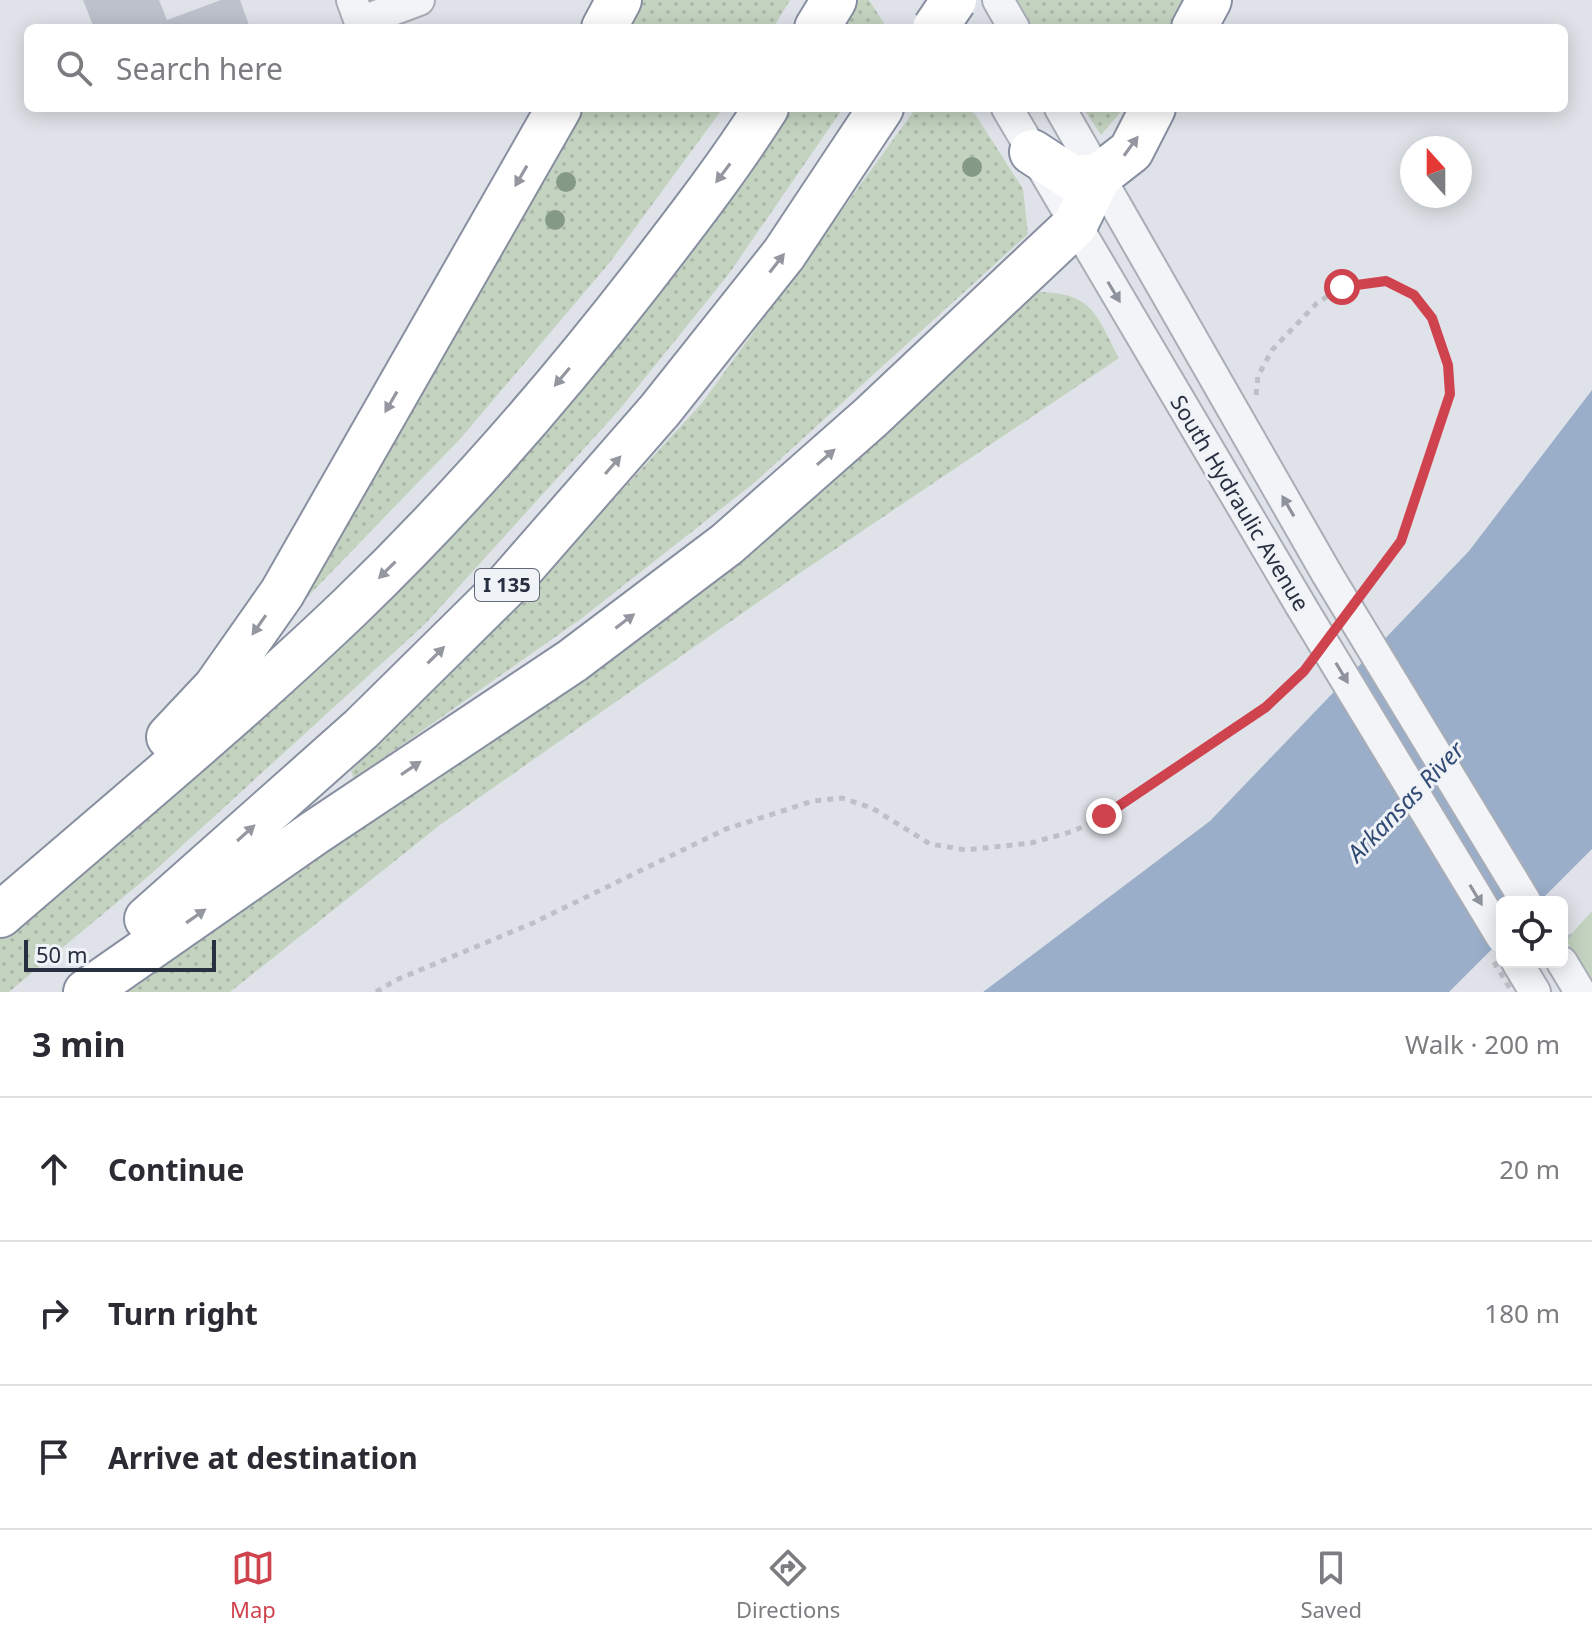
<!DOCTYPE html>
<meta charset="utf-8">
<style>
body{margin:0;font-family:"Noto Sans",sans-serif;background:#f7f7f7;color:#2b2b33}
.controls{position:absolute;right:24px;bottom:24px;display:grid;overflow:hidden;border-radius:12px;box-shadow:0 4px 20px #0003}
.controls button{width:72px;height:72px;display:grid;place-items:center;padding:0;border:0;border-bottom:2px solid #e1e1e2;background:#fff;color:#2b2b33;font:40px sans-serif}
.compass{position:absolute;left:1400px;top:136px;width:72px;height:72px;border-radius:50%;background:#fff;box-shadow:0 4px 20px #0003;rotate:339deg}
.scale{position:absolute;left:24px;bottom:20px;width:192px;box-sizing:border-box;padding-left:8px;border:4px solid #282f40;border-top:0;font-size:22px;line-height:28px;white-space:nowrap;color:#282f40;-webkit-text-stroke:6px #eff2f6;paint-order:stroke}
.stop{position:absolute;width:24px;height:24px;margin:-18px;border:6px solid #cf434f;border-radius:50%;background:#fff}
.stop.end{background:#cf434f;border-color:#fff;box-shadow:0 2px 8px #0008}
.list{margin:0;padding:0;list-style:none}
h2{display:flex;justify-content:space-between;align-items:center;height:104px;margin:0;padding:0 32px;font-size:34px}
h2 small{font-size:26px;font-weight:400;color:#7c7c81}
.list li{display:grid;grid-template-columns:52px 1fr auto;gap:24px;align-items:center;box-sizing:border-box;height:144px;padding:0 32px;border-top:2px solid #e1e1e2}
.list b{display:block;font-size:30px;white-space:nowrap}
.list em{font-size:26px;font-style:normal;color:#7c7c81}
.icon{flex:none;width:44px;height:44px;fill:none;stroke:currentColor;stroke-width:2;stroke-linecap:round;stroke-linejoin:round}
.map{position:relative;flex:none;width:1592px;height:992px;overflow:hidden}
.search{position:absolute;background:#fff;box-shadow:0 4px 20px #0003;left:24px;right:24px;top:24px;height:88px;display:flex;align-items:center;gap:20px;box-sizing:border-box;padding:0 28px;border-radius:12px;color:#7c7c81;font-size:30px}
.sheet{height:536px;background:#fff}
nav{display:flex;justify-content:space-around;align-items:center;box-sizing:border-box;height:112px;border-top:2px solid #e1e1e2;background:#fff;font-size:22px;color:#7c7c81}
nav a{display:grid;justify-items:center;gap:4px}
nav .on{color:#cf434f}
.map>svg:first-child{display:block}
.grass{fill:url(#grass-dots)}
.green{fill:#c4d3c0}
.water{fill:#9aaec9}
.building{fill:#bdc1cc}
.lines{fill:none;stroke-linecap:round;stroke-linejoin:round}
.minor-casing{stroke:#a8adb6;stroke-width:34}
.highway-casing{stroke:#878fa0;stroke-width:48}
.path{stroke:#bdc1c7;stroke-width:5;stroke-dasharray:6 6;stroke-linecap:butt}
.minor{stroke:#f2f4f7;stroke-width:30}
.highway{stroke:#fff;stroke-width:44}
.minor-bridge-casing{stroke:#a8adb6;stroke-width:34;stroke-linecap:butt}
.highway-bridge-casing{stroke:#878fa0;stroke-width:48;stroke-linecap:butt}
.path-bridge{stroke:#bdc1c7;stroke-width:5;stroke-dasharray:6 6;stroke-linecap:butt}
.minor-bridge{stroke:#f2f4f7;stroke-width:30}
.highway-bridge{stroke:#fff;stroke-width:44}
.tree{fill:#849986}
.oneway{fill:#9497a0}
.oneway2{fill:#8d929c}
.route{stroke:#cf434f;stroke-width:10}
.labels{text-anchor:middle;stroke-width:6;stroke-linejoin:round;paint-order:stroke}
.shield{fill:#eff2f6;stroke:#646a77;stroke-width:2}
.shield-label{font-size:20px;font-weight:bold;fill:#282f40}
.street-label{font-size:22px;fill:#282f40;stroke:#eff2f6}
.water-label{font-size:24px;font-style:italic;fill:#324b75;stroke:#eff2f6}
</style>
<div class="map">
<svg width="1592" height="992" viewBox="0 0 1592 992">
<defs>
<pattern id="grass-dots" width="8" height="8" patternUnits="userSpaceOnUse" patternTransform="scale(2)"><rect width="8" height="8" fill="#c4d3c0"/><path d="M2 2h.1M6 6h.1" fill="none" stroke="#a8b5a6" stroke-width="1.8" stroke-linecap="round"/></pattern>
</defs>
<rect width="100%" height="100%" fill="#dfe3e9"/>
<g class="grass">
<polygon points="633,0 790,0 773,28 617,28"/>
<polygon points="856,0 869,0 887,28 839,28"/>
<polygon points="1013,0 1185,0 1171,28 1031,28"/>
<polygon points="572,108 723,108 610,262 461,438 286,619"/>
<polygon points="785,108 843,108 728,275 619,410 425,624 150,875 9,992 0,992 0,938 40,907 246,729"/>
<polygon points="916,108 964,108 975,114 1023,189 1028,234 754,483 582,618 354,779 351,771 535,585 702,403"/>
<polygon points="1083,108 1124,108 1101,135"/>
<path d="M1035,292C1092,292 1095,312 1119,358L797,575L440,825L230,992H109Z"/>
</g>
<polygon class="green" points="1592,911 1592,983 1566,940"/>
<polygon class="water" points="1592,390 1592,849 1539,902 1502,902 1502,939 1449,992 983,992 1210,821 1469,551"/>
<polygon class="building" points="83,0 159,0 167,20 221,0 240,0 250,28 94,28"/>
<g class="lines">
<defs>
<g id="minor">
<polyline points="352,0 360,22 419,0"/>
<polyline points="998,0 1014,28"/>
<polyline points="1007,108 1301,606"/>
<polyline points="1060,108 1327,574"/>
<polyline points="1517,962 1535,992"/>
<polyline points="1562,962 1580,992"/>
</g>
<g id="highway">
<polyline points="604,28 619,0"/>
<polyline points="817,28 834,0"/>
<polyline points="1194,28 1209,0"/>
<polyline points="1032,152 1072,178 1099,176"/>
<polyline points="169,737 216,687 282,593 559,108"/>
<path d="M0,915C117,814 237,715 349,608C455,506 552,395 642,279C685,223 728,168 766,108"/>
<polyline points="147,919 361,729 508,584 660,410 784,254 881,108"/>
<polyline points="86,992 314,833 572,661 727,544 871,417 1075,225 1099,176 1131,151 1153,108"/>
</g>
</defs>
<use href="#minor" class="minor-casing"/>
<use href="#highway" class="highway-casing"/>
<g class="path">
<polyline points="1256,395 1258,376 1272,350 1317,303 1342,287 1386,281 1414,295 1432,318 1448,365 1450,394 1401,541 1365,589"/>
<polyline points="1562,925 1570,937"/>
<polyline points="376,992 396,980 533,923 726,829 813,801 842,798 872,808 930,844 966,850 1031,843 1074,831 1104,816 1266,707 1306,668"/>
</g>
<use href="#minor" class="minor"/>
<use href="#highway" class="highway"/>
<defs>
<g id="minor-bridge">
<polyline points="1327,574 1526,902"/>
<polyline points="1301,606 1502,938"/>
</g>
<polyline id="highway-bridge" points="935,28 954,0"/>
</defs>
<use href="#minor-bridge" class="minor-bridge-casing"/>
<use href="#highway-bridge" class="highway-bridge-casing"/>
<polyline class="path-bridge" points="1494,962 1512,992"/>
<use href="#minor-bridge" class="minor-bridge"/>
<use href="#highway-bridge" class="highway-bridge"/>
</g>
<g class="tree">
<circle cx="972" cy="167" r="10"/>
<circle cx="566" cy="182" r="10"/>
<circle cx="555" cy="220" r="10"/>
</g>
<defs><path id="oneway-solid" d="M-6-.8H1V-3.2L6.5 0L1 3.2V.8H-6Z" transform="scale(2)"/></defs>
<g class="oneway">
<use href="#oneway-solid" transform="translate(1131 146) rotate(-54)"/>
<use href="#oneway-solid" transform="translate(723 173) rotate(127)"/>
<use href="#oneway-solid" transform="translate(521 176) rotate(120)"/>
<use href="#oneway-solid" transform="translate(777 263) rotate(-52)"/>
<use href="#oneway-solid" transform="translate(562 377) rotate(130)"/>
<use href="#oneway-solid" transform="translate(391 402) rotate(120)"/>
<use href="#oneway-solid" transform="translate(826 457) rotate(-41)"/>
<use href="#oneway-solid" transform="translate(613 465) rotate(-49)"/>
<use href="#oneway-solid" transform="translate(387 570) rotate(135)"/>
<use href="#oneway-solid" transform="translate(625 621) rotate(-37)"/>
<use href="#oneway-solid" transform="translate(259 625) rotate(125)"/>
<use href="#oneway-solid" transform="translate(436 655) rotate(-45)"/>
<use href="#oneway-solid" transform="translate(411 768) rotate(-34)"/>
<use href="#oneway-solid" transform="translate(246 833) rotate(-42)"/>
<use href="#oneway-solid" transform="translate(196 916) rotate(-35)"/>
</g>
<g class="oneway2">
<use href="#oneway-solid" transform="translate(1114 292) rotate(59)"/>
<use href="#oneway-solid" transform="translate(1288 506) rotate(-120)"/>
<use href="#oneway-solid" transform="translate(1342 673) rotate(59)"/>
<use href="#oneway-solid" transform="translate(1476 895) rotate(59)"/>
</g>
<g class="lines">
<polyline class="route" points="1104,816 1266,707 1304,671 1401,541 1450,394 1448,365 1432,318 1414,295 1386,281 1342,287"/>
</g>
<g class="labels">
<rect class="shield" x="475" y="569" width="64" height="32" rx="6"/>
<g class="shield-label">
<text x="507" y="592">I 135</text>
</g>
<g class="street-label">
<text transform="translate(1240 503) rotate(59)" y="8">South Hydraulic Avenue</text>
</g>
<g class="water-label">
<text transform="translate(1406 802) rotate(-46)" y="8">Arkansas River</text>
</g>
</g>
</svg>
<div class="controls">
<button><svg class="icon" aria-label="locate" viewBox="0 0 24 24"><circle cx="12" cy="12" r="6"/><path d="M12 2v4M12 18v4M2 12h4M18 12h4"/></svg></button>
</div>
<svg class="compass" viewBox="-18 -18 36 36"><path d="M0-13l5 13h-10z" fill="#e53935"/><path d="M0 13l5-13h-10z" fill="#7c7c81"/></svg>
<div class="scale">50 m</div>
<div class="stop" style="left:1342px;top:287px"></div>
<div class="stop end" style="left:1104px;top:816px"></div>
<div class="search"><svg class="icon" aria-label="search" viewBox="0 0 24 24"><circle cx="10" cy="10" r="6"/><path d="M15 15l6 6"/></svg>Search here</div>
</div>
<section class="sheet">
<h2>3 min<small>Walk · 200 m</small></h2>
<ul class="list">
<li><svg class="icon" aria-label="ahead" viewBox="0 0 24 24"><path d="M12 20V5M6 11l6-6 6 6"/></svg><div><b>Continue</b></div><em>20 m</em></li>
<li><svg class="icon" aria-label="right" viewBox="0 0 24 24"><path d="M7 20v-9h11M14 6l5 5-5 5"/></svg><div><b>Turn right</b></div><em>180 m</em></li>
<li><svg class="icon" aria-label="arrive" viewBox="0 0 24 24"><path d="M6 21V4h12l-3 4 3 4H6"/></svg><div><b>Arrive at destination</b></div></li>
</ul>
</section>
<nav>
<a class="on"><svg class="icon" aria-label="map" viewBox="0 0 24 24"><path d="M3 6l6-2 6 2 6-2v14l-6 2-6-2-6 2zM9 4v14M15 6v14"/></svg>Map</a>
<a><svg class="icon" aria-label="directions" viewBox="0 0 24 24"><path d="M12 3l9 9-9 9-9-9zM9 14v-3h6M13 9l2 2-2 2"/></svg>Directions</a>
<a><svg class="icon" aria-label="saved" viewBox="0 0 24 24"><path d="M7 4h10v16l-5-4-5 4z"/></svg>Saved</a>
</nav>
